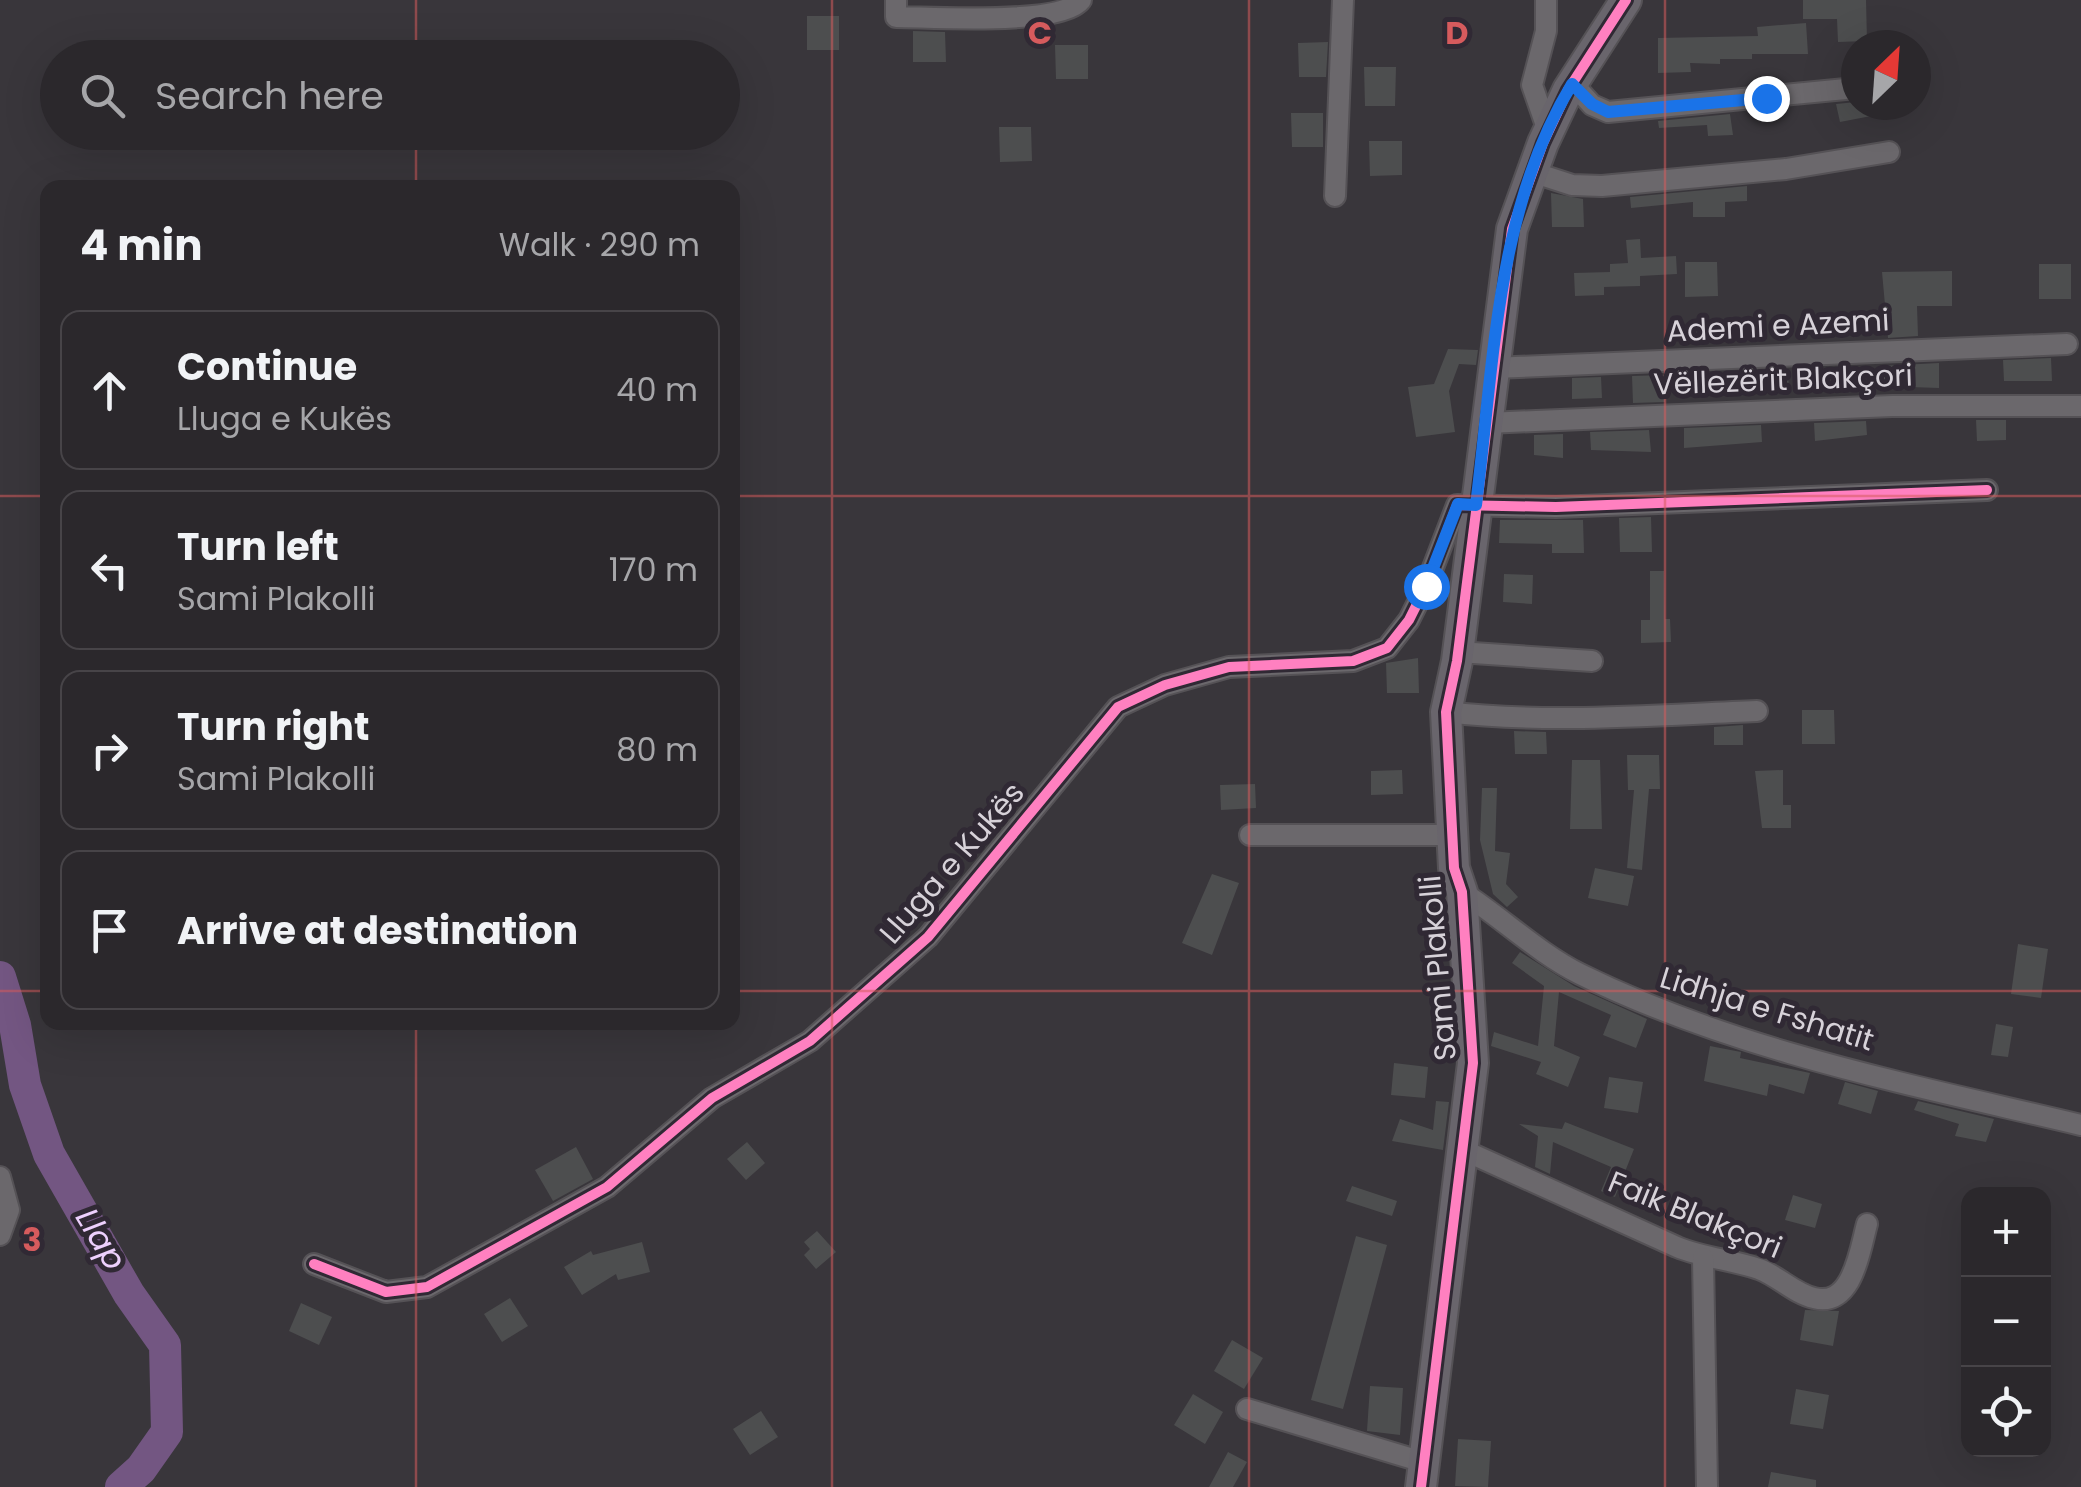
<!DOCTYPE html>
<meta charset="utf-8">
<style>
body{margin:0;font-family:Poppins,sans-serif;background:#333034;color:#f1f3f6}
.controls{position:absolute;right:30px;bottom:30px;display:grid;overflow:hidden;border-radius:20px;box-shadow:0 10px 40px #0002}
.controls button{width:90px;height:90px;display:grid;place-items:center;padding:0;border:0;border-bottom:2px solid #474448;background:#2b282c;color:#f1f3f6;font:50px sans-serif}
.compass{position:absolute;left:1841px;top:30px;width:90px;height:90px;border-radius:50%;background:#2b282c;box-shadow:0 10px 40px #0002;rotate:25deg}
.stop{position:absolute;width:30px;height:30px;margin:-22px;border:8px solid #1a73e8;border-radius:50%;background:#fff}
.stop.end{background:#1a73e8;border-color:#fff;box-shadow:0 2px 10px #0008}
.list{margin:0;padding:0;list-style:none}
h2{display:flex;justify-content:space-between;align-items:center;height:130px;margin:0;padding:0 40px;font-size:42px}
h2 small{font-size:32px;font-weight:400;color:#a6a6a9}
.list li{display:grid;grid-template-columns:65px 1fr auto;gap:30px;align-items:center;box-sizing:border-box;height:160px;margin:0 20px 20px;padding:0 20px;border:2px solid #474448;border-radius:20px}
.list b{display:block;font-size:38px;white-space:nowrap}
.list p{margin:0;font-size:32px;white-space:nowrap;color:#a6a6a9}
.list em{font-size:32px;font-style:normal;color:#a6a6a9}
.icon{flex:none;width:55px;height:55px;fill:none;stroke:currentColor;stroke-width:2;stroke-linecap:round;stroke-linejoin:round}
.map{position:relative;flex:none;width:2081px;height:1487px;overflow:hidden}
.search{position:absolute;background:#2b282c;box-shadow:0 10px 40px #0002;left:40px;top:40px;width:700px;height:110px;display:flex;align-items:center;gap:25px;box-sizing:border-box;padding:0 35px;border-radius:55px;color:#a6a6a9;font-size:38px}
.panel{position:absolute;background:#2b282c;box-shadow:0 10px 40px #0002;left:40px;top:180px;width:700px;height:850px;border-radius:20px}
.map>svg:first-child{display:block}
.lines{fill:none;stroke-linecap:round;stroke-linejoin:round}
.river{stroke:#735682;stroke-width:32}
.building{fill:#4d4e4f}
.street-casing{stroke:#555256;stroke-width:24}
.secondary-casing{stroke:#555256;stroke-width:34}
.street{stroke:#6b686c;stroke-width:20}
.secondary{stroke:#69656c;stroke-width:30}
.cycleway-casing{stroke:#302934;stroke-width:16}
.cycleway{stroke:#ff80c0;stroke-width:10}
.route{stroke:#1a73e8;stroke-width:12}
.grid{fill:none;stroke:#d65b5d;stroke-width:2.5;stroke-opacity:0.55}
.labels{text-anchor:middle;stroke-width:10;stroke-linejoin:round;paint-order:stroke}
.street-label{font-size:30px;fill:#d7d2d9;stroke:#302934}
.water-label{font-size:32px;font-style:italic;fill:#edd0fd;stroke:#302934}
.grid-label{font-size:32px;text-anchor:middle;font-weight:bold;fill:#d65b5d;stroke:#302934;stroke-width:10;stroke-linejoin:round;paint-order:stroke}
</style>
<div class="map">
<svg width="2081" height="1487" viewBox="0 0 2081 1487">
<rect width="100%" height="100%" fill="#39363b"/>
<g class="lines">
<polyline class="river" points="0,977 15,1025 25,1085 49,1154 129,1294 165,1345 167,1432 141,1469 121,1487"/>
</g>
<g class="building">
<polygon points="1803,0 1866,0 1867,41 1838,42 1837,19 1803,19"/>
<rect x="807" y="16" width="32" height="34"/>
<polygon points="1806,23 1808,54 1752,54 1752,59 1720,59 1720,64 1690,63 1691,72 1658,73 1658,38 1758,36 1757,27"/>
<polygon points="913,31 945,32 946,62 913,62"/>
<polygon points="1328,42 1326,77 1299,77 1298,43"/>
<polygon points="1055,45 1088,45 1088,79 1056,79"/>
<polygon points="1364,67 1396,67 1395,106 1365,106"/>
<polygon points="1856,102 1891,105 1892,112 1840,122 1836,104"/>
<polygon points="1291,113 1323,113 1323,147 1292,147"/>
<polygon points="1730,114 1733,135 1708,136 1707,125 1659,128 1658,121"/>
<polygon points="999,127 1031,127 1032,161 1000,162"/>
<polygon points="1369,141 1402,141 1402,175 1370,176"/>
<polygon points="1747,186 1747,201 1725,202 1725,217 1693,217 1693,202 1631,208 1630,197"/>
<polygon points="1551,193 1583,199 1584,227 1552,227"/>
<polygon points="1640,239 1641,258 1676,256 1677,274 1640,276 1640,286 1604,287 1604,295 1575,296 1574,273 1610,272 1610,264 1628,263 1626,240"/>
<polygon points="1685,262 1717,262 1718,296 1685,297"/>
<rect x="2039" y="264" width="32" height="35"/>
<polygon points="1952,271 1952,306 1917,306 1918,336 1888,338 1882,272"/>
<polygon points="1448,349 1478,350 1476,365 1459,364 1449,391 1455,432 1416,437 1408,387 1434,384"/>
<polygon points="2051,358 2052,381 2004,381 2003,360"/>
<polygon points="1939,363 1939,388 1881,386 1881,366"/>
<polygon points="1788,370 1789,392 1721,390 1720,372"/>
<polygon points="1632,376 1665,375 1665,402 1633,403"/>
<polygon points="1601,377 1602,398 1572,399 1572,378"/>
<polygon points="1976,420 2006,420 2006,440 1977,441"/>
<polygon points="1866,421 1867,435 1815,441 1814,423"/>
<polygon points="1761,425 1762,442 1684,448 1684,428"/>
<polygon points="1649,430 1651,452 1591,450 1590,432"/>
<polygon points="1563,434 1563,458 1534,455 1534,435"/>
<polygon points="1651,517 1652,552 1620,552 1619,518"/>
<polygon points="1500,520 1583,520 1584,553 1552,553 1552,544 1499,543"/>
<polygon points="1650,571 1664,571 1665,619 1670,619 1671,642 1641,643 1641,620 1650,620"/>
<polygon points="1504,574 1533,575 1532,604 1503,602"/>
<polygon points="1418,658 1419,693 1387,693 1386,663"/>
<polygon points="1802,710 1834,710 1835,744 1802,744"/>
<polygon points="1743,725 1743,745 1714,745 1714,727"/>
<polygon points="1514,731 1546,732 1547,754 1515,754"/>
<polygon points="1627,755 1659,755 1660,789 1649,789 1642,870 1627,868 1634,790 1628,790"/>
<polygon points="1572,760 1600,760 1602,829 1570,829"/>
<polygon points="1402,770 1403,794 1371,795 1371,771"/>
<polygon points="1783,770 1783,805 1791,805 1791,828 1762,828 1755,771"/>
<polygon points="1255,784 1256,808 1221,810 1220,785"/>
<polygon points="1482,788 1497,788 1495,851 1510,853 1506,884 1518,897 1507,907 1493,894 1480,840"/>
<polygon points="1595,868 1634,876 1628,906 1588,898"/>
<polygon points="1212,874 1239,883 1212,955 1182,943"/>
<polygon points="2018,944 2048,949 2041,998 2011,994"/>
<polygon points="1520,952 1574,986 1647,1019 1636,1048 1603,1035 1611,1015 1559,992 1554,1046 1580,1057 1568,1087 1536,1074 1541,1062 1491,1046 1494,1032 1538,1046 1544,986 1512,963"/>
<polygon points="1996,1024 2013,1027 2008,1057 1991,1055"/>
<polygon points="1710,1046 1741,1052 1740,1058 1810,1073 1804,1094 1769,1084 1767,1096 1704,1081"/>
<polygon points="1394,1063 1428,1067 1425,1098 1391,1095"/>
<polygon points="1609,1077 1643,1082 1638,1113 1604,1108"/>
<polygon points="1845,1082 1878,1091 1871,1114 1838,1104"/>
<polygon points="1436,1101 1449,1102 1443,1150 1392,1141 1400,1119 1433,1130"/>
<polygon points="1918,1101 1994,1119 1986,1142 1955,1136 1959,1124 1914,1110"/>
<polygon points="1565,1122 1634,1149 1615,1197 1601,1191 1611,1167 1553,1142 1550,1174 1535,1167 1538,1136 1519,1124 1562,1129"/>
<polygon points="747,1142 765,1163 746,1180 727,1159"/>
<polygon points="576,1147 593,1179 553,1201 535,1170"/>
<polygon points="1352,1186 1397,1201 1392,1216 1346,1201"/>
<polygon points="1793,1195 1822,1204 1815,1228 1785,1220"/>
<polygon points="817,1231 836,1252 816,1269 804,1255 810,1249 804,1242"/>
<polygon points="1356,1236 1387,1245 1343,1409 1311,1400"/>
<polygon points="642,1242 650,1272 618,1280 616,1274 582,1295 564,1267 591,1251 593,1255"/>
<polygon points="510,1298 528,1326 502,1342 484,1314"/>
<polygon points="301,1303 332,1317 319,1345 289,1331"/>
<polygon points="1805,1310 1839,1311 1833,1346 1800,1340"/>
<polygon points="1232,1340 1263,1358 1244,1389 1214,1371"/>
<polygon points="1370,1386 1403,1388 1400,1435 1367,1431"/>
<polygon points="1796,1389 1829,1395 1823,1429 1790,1424"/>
<polygon points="1193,1394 1223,1412 1205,1444 1174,1425"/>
<polygon points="761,1411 778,1437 750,1455 733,1429"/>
<polygon points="1458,1439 1491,1441 1488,1487 1455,1486"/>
<polygon points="1228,1452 1247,1462 1233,1487 1209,1487"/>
<polygon points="1771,1472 1816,1480 1816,1487 1768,1487"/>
</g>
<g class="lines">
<defs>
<g id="street">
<path d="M896,0V17C931,17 1062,26 1081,0"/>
<polyline points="1546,0 1546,31 1532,85 1548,131"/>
<polyline points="1572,83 1592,105 1608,112 1856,88"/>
<polyline points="1532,172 1572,185 1602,186 1786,169 1889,152"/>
<polyline points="1335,196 1343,0"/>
<polyline points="1493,368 2067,344"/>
<polyline points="1487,423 1892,406 2081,406"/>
<polyline points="1458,652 1592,661"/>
<path d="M1446,712C1549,724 1654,715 1757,711"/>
<polyline points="1250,835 1452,835"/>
<path d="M1462,892C1501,917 1538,953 1580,974C1736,1051 1913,1085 2081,1125"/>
<path d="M1461,1149L1677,1247C1704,1258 1732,1260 1759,1269C1778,1276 1795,1294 1814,1298C1853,1308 1860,1249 1867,1224"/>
<polyline points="0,1235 9,1210 0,1177"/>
<polyline points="1703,1258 1707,1487"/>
<polyline points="314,1264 386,1292 427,1287 607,1187 712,1098 810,1041 928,937 1118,707 1165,685 1229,667 1353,661 1387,648 1409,620 1426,586 1457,505 1556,507 1987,490"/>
<polyline points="1247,1409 1423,1462"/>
</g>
<polyline id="secondary" points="1421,1487 1473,1063 1462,892 1454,868 1446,712 1457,661 1512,229 1543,143 1568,90 1626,0"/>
</defs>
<use href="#street" class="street-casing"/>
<use href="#secondary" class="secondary-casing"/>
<use href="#street" class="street"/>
<use href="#secondary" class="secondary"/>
<defs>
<g id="cycleway">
<polyline points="314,1264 386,1292 427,1287 607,1187 712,1098 810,1041 928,937 1118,707 1165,685 1229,667 1353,661 1387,648 1409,620 1426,586 1457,505 1556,507 1987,490"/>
<polyline points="1421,1487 1473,1063 1462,892 1454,868 1446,712 1457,661 1512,229 1543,143 1568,90 1626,0"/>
</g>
</defs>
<use href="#cycleway" class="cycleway-casing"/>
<use href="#cycleway" class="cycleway"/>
</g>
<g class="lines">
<path class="route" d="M1426,586L1458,504L1476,505C1494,363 1496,209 1572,84L1592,104L1608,112L1766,98"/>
</g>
<path class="grid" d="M416,0V58M832,0V1487M1249,0V1487M1665,0V1487M416,132V188M0,496H48M732,496H2081M0,991H48M732,991H2081M416,1022V1487"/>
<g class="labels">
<g class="street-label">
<text transform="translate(1778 326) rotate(-3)" y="10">Ademi e Azemi</text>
<text transform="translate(1783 380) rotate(-2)" y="10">Vëllezërit Blakçori</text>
<text transform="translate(952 863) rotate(-49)" y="10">Lluga e Kukës</text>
<text transform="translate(1438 968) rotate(-95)" y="10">Sami Plakolli</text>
<text transform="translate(1767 1009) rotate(17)" y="10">Lidhja e Fshatit</text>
<text transform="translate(1695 1215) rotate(22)" y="10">Faik Blakçori</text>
</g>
<g class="water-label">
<text transform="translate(101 1239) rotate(59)" y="11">Llap</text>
</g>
</g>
<g class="grid-label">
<text x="1040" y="44">C</text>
<text x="1457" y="44">D</text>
<text x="32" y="1251">3</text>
</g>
</svg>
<div class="controls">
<button>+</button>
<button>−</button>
<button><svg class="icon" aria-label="locate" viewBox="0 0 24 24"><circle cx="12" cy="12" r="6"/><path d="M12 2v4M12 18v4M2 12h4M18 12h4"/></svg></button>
</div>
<svg class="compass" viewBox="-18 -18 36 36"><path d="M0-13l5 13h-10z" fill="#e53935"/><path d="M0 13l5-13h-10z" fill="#a6a6a9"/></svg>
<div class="stop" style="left:1426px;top:586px"></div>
<div class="stop end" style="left:1766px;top:98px"></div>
<div class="search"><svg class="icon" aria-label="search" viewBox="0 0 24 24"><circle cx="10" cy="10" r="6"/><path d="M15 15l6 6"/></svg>Search here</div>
<section class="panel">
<h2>4 min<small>Walk · 290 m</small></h2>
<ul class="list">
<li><svg class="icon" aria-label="ahead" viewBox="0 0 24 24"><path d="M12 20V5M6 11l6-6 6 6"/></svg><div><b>Continue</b><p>Lluga e Kukës</p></div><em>40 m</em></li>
<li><svg class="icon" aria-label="left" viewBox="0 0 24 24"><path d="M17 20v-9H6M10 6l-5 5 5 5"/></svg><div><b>Turn left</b><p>Sami Plakolli</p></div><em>170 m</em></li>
<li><svg class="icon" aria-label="right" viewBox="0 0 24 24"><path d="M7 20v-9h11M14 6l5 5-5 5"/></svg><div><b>Turn right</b><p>Sami Plakolli</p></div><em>80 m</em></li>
<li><svg class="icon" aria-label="arrive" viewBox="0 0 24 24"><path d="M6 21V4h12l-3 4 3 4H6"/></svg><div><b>Arrive at destination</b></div></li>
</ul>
</section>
</div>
